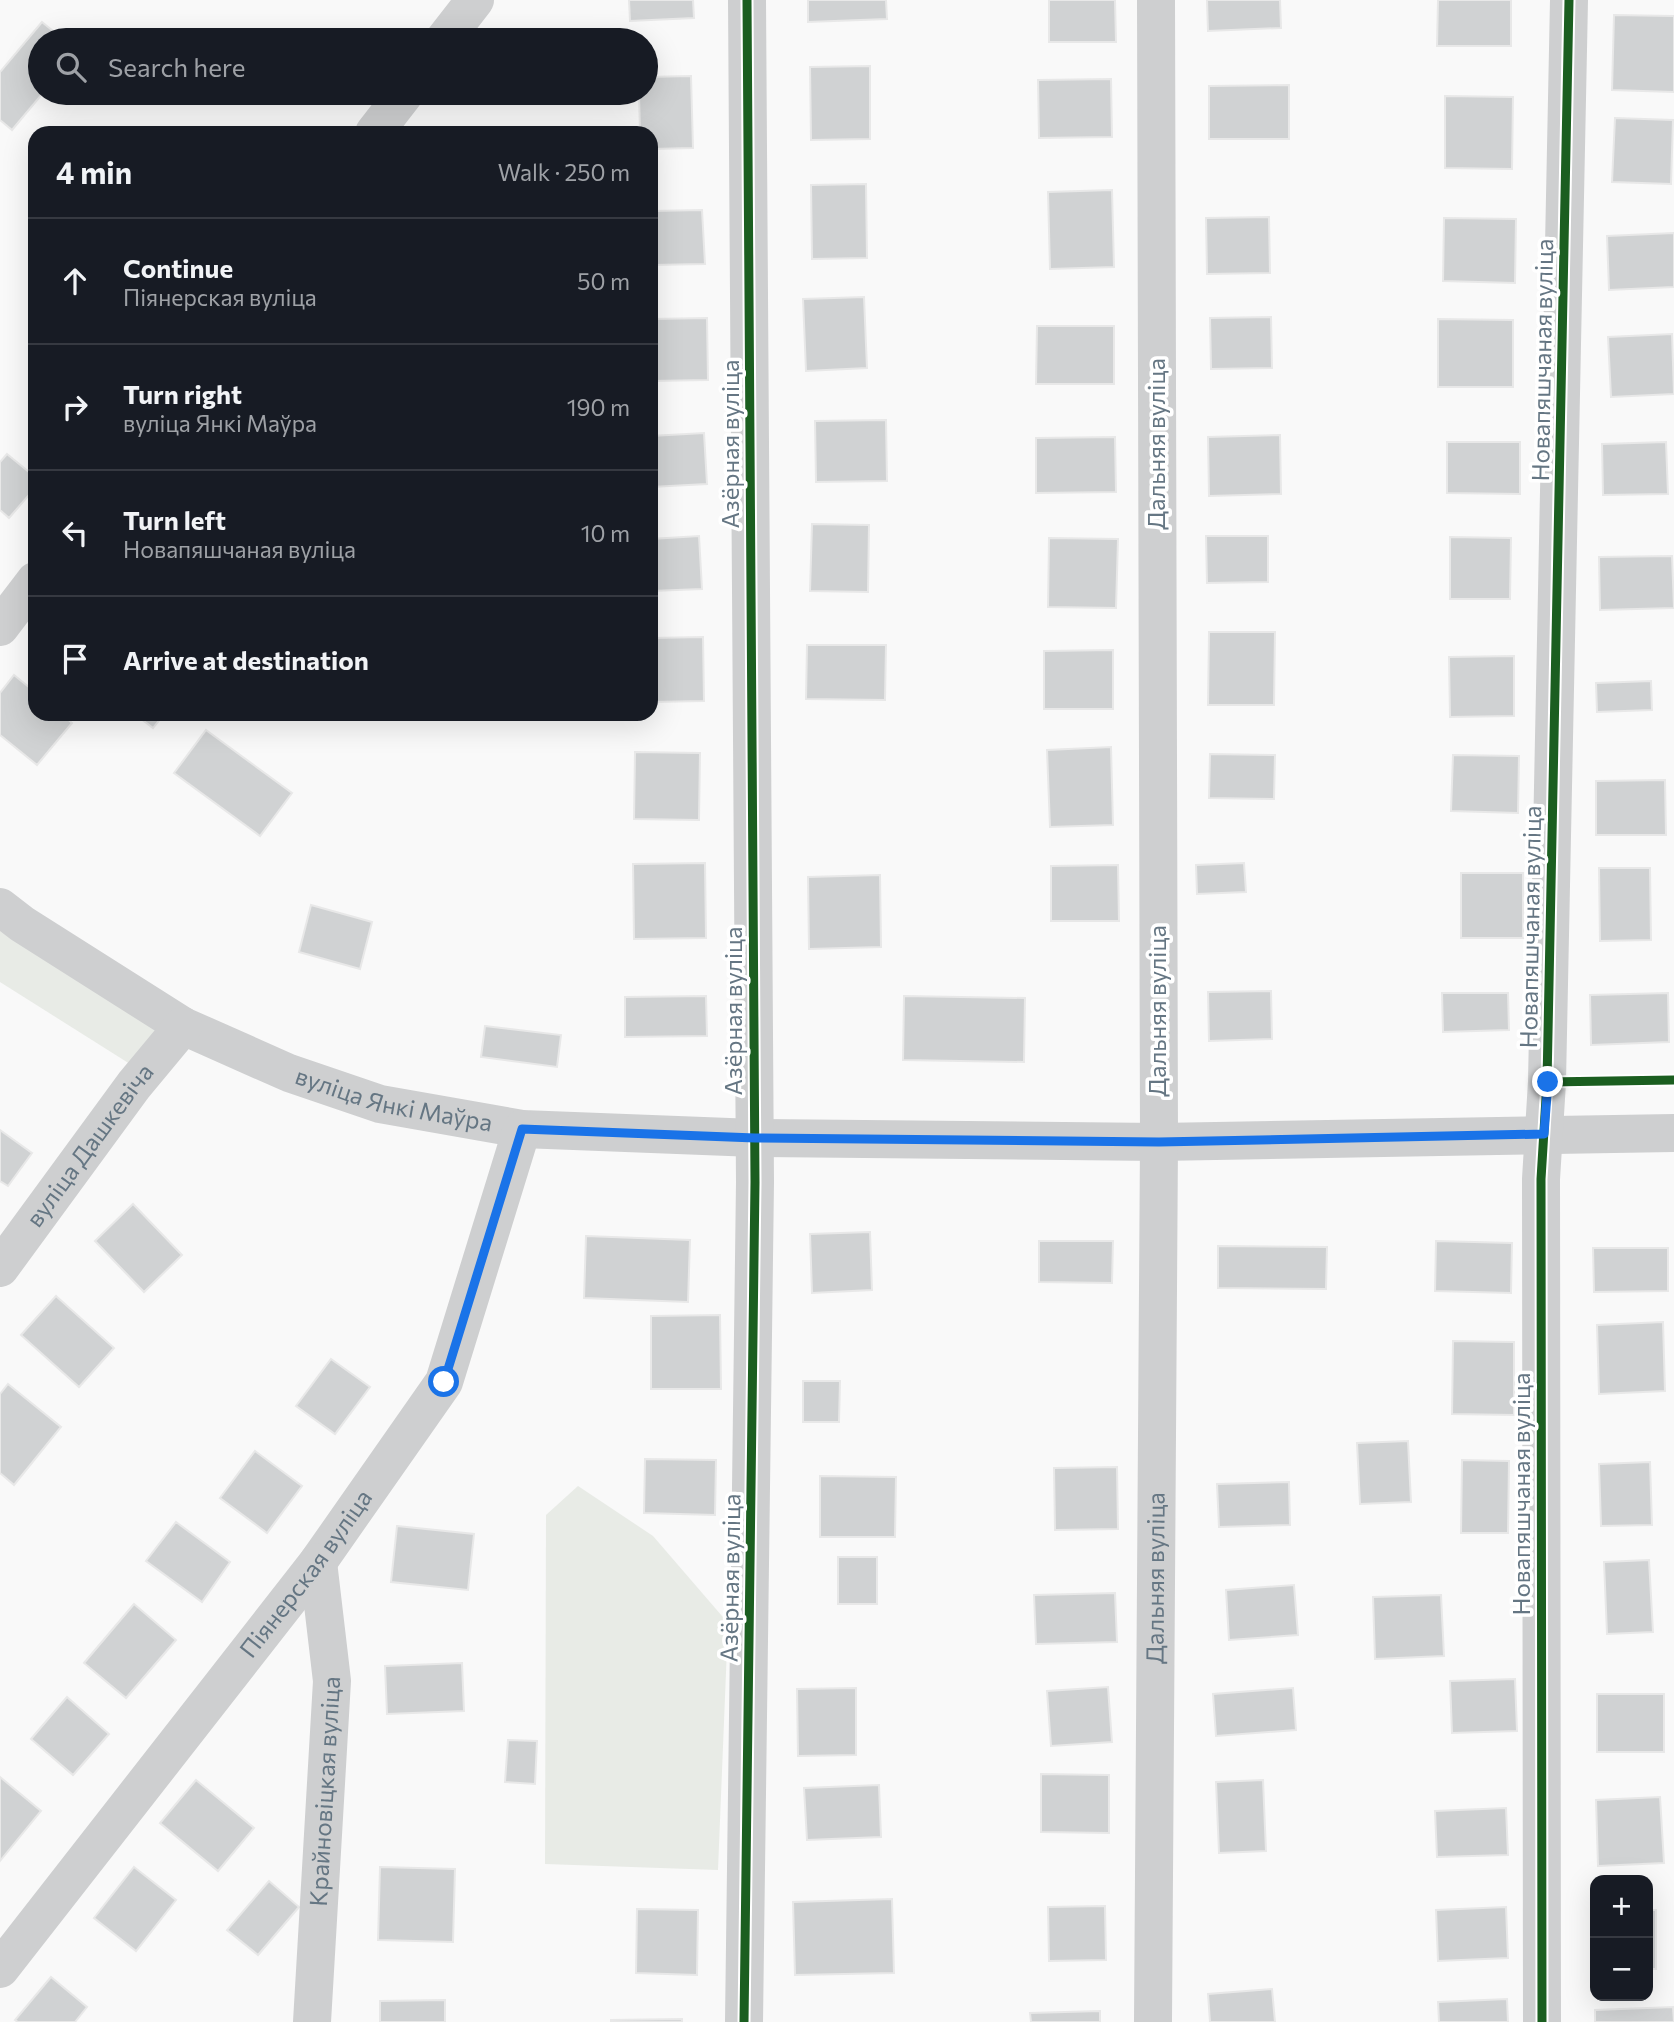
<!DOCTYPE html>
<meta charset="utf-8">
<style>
body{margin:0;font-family:Commissioner,sans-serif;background:#242831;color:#f1f3f6}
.controls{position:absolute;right:21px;bottom:21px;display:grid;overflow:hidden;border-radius:14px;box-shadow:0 7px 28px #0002}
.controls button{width:63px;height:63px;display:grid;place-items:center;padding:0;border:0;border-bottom:2px solid #363941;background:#171b24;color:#f1f3f6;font:35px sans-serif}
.stop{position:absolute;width:21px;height:21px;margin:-16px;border:5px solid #1a73e8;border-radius:50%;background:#fff}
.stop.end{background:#1a73e8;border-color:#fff;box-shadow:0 2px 7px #0008}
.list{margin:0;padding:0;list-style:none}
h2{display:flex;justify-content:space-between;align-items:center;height:91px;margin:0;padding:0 28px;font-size:30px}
h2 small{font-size:23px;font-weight:400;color:#9ea1a6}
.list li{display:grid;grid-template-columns:46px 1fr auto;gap:21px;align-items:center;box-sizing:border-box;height:126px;padding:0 28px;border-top:2px solid #363941}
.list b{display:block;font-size:26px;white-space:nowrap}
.list p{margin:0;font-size:23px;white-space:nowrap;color:#9ea1a6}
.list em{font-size:23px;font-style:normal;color:#9ea1a6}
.icon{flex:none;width:38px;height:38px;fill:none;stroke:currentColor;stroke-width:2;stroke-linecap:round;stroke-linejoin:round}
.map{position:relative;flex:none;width:1674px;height:2022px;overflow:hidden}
.search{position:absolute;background:#171b24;box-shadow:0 7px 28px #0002;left:28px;top:28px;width:630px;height:77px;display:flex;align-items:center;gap:18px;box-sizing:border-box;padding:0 24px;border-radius:38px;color:#9ea1a6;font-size:26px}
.panel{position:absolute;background:#171b24;box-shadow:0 7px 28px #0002;left:28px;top:126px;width:630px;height:595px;border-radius:21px}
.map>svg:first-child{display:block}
.green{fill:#e8ebe6}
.building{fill:#d0d2d3;stroke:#e8e8e8;stroke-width:2}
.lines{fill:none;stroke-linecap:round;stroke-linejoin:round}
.minor{stroke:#cecfd0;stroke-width:38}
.cycleway-casing{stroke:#fff;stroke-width:13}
.cycleway{stroke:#1b5e20;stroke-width:9}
.route{stroke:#1a73e8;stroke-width:9}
.labels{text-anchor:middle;stroke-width:7;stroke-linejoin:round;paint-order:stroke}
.street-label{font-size:24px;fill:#657683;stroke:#fff}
</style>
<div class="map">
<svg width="1674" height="2022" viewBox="0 0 1674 2022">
<rect width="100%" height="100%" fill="#f9f9f9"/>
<g class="green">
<polygon points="0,925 159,1032 130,1064 0,982"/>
<polygon points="578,1486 653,1536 728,1623 718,1870 545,1864 546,1515"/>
</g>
<g class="building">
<polygon points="629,0 693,0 694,18 630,21"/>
<polygon points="808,0 886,0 887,19 808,22"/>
<polygon points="1049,0 1115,0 1116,42 1049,42"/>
<polygon points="1207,0 1280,0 1281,28 1208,31"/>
<polygon points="1438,0 1511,0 1511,46 1437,46"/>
<polygon points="1614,15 1674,16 1674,92 1612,90"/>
<polygon points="42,22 64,40 40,40 40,93 43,93 12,130 0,120 0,72"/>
<polygon points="870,66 870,139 811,140 810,67"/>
<polygon points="691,76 693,148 651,149 651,133 640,133 639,93 646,93 646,77"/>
<polygon points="1111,79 1112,137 1039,138 1038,80"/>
<polygon points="1289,85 1289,139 1209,139 1209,86"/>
<polygon points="1445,96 1513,97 1512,169 1445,168"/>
<polygon points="1615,118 1673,120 1671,184 1612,182"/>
<polygon points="866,184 867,258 812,259 811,185"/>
<polygon points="1112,190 1114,267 1050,269 1048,192"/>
<polygon points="702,210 705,264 651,265 651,211"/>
<polygon points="1269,217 1270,273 1207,274 1206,218"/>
<polygon points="1444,218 1516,219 1515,283 1443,281"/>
<polygon points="1674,233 1674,287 1609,290 1607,236"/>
<polygon points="864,297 867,368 806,371 803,299"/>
<polygon points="1271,317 1272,368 1211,369 1210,318"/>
<polygon points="707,318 708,380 651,381 651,319"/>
<polygon points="1438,319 1513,320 1513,387 1438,387"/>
<polygon points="1037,326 1114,326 1114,384 1036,384"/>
<polygon points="1672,334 1674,394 1611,397 1608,337"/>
<polygon points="886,420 887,481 816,482 815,421"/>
<polygon points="704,433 707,484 651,487 651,436"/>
<polygon points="1280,435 1281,494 1209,496 1208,437"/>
<polygon points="1115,437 1116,492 1036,493 1036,438"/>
<polygon points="1447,442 1520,442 1520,494 1447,493"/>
<polygon points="1666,442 1668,494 1603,495 1602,444"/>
<polygon points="7,454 35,477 35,488 9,518 0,510 0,462"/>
<polygon points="812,524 869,525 868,592 810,591"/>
<polygon points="699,536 702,589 651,591 651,539"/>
<polygon points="1206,536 1268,536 1268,582 1207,583"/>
<polygon points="1450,537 1511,538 1510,599 1450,599"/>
<polygon points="1049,538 1118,539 1116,608 1048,607"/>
<polygon points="1672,556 1674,608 1600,610 1599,557"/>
<polygon points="1209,632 1275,632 1274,705 1208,705"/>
<polygon points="703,637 704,701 651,702 651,638"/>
<polygon points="807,645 886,645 885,700 806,699"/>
<polygon points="1113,650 1113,709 1044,709 1044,651"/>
<polygon points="1514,656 1514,716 1450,717 1449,657"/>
<polygon points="14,675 35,692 35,714 62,714 72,723 37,765 0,735 0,693"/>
<polygon points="1651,681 1652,710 1597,712 1596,683"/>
<polygon points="135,714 164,714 153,728"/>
<polygon points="206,730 292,793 260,836 174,773"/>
<polygon points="1111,747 1113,825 1050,827 1047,750"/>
<polygon points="635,752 700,753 699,820 634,819"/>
<polygon points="1210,754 1275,755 1274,799 1209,798"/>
<polygon points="1453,755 1519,756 1518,813 1451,811"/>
<polygon points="1665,780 1666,835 1596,835 1596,781"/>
<polygon points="705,863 706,938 634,939 633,864"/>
<polygon points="1244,863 1246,892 1197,894 1196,865"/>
<polygon points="1118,865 1119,921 1051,921 1051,866"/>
<polygon points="1599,868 1650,868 1651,940 1600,941"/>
<rect x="1461" y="873" width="62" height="65"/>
<polygon points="880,875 881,947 809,949 808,877"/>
<polygon points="311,905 372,922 360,969 299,952"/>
<polygon points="1271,991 1272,1039 1209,1041 1208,992"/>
<polygon points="1442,993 1508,993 1509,1030 1443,1032"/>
<polygon points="1668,993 1669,1042 1591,1045 1590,995"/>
<polygon points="706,996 707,1036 625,1037 625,997"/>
<polygon points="904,996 1025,998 1024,1062 903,1060"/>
<polygon points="485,1026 561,1035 557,1067 481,1057"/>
<polygon points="0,1130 32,1153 8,1186 0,1181"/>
<polygon points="133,1204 182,1255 144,1292 95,1241"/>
<polygon points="870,1232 872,1290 812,1293 810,1234"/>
<polygon points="586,1236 690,1240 688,1302 584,1298"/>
<polygon points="1039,1241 1113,1241 1112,1283 1039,1282"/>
<polygon points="1436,1241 1512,1243 1511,1293 1435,1291"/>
<polygon points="1218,1246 1327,1247 1326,1289 1218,1288"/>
<polygon points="1593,1248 1668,1248 1668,1291 1594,1292"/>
<polygon points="56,1296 114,1348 79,1387 21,1335"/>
<polygon points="720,1315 721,1389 651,1389 651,1316"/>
<polygon points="1663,1322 1665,1391 1599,1394 1597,1325"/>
<polygon points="1453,1341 1514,1342 1514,1415 1452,1414"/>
<polygon points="331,1359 370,1387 335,1434 296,1406"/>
<polygon points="803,1381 840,1381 839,1422 803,1422"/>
<polygon points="8,1384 61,1427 14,1485 0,1473 0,1394"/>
<polygon points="1408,1441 1411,1502 1360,1504 1357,1443"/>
<polygon points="255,1451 302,1486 267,1533 220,1498"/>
<polygon points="645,1459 716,1460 715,1515 644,1513"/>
<polygon points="1462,1460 1509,1461 1508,1533 1461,1533"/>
<polygon points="1650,1462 1652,1525 1601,1526 1599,1464"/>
<polygon points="1117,1467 1118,1529 1055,1530 1054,1468"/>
<polygon points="820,1476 896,1477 895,1537 820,1537"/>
<polygon points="1289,1482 1290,1525 1219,1527 1217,1484"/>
<polygon points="176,1522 230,1562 202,1602 146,1561"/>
<polygon points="397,1526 474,1534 468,1590 391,1582"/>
<rect x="838" y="1557" width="39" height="47"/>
<polygon points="1649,1560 1653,1632 1607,1634 1604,1562"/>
<polygon points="1294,1585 1298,1635 1229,1640 1226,1590"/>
<polygon points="1115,1593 1117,1642 1036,1644 1034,1595"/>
<polygon points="1441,1595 1444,1656 1375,1659 1373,1597"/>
<polygon points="134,1604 176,1640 126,1698 84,1663"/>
<polygon points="462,1663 464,1711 387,1714 385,1666"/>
<polygon points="1515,1679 1517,1731 1452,1733 1450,1681"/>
<polygon points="1108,1687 1112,1742 1051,1746 1047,1691"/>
<polygon points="856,1688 856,1755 798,1756 797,1689"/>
<polygon points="1293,1688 1296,1730 1216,1736 1213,1694"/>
<rect x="1597" y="1694" width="67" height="58"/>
<polygon points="67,1697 109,1734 73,1775 31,1739"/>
<polygon points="508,1740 537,1741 535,1784 505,1782"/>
<polygon points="1041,1774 1109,1775 1109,1833 1041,1832"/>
<polygon points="0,1777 41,1811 0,1861"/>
<polygon points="196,1780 254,1828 218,1871 160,1823"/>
<polygon points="1263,1780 1266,1851 1219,1853 1216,1782"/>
<polygon points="879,1785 881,1837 807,1840 804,1788"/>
<polygon points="1660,1797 1664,1863 1598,1866 1596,1800"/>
<polygon points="1506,1808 1508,1855 1437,1857 1435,1811"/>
<polygon points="134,1867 176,1900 136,1951 94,1918"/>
<polygon points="380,1867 455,1869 453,1942 378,1940"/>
<polygon points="269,1881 299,1907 258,1955 227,1930"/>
<polygon points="892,1899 894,1973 795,1975 793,1902"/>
<polygon points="1105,1906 1106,1960 1049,1961 1048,1907"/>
<polygon points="1506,1907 1508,1958 1438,1961 1436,1910"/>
<polygon points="637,1909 698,1910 697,1975 636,1973"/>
<rect x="1648" y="1910" width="8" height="59"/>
<polygon points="51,1977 87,2007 75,2022 18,2022 15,2020"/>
<polygon points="1272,1989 1275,2022 1210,2022 1208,1994"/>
<polygon points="1507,1999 1508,2022 1439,2022 1438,2002"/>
<polygon points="445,2000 445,2022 380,2022 380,2001"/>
<polygon points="1673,2007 1674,2022 1595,2022 1595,2010"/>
<polygon points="1100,2011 1100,2022 1031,2022 1030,2013"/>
<polygon points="682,2019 682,2022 611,2022 611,2020"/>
</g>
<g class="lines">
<g class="minor">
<polyline points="444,40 475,0"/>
<polyline points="374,133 405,93"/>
<polyline points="0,627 35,581"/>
<path id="s1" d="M0,907L22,924L183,1026L289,1073L380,1104L522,1129L755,1138L1159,1142L1674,1133"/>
<path id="s2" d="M0,1268L134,1085L183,1026"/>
<path id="s3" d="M0,1969L318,1562L444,1382L522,1129"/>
<path id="s4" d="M312,2022L332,1681L318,1562"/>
<polyline points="744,2022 755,1182 747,0"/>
<path id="s5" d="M1153,2022L1159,1142L1156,0"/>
<polyline points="1542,2022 1541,1179 1547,1082 1569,0"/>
</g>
<defs>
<g id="cycleway">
<polyline points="1547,1082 1674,1080"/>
<polyline points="744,2022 755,1182 747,0"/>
<polyline points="1542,2022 1541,1179 1547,1082 1569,0"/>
</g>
</defs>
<use href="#cycleway" class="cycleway-casing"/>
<use href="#cycleway" class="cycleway"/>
</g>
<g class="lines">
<polyline class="route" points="444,1382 522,1129 755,1138 1159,1142 1544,1134 1548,1082"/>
</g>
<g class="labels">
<g class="street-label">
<text transform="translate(1543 360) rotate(-89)" y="8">Новапяшчаная вуліца</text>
<text transform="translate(731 444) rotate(-90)" y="8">Азёрная вуліца</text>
<text transform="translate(1157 444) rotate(-90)" y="8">Дальняя вуліца</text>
<text transform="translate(1531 927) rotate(-89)" y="8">Новапяшчаная вуліца</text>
<text transform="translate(734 1011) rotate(-90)" y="8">Азёрная вуліца</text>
<text transform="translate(1158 1011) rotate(-90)" y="8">Дальняя вуліца</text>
<text dy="8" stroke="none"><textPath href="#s1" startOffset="443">вуліца Янкі Маўра</textPath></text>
<text dy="8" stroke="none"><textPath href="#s2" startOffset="152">вуліца Дашкевіча</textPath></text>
<text transform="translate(1522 1494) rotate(-90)" y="8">Новапяшчаная вуліца</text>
<text dy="8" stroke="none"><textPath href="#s3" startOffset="500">Піянерская вуліца</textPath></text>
<text transform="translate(731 1578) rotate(-89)" y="8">Азёрная вуліца</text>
<text dy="8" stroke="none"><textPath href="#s5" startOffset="444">Дальняя вуліца</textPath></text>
<text dy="8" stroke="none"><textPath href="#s4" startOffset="231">Крайновіцкая вуліца</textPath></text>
</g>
</g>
</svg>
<div class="controls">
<button>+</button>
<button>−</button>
</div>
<div class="stop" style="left:444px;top:1382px"></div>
<div class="stop end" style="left:1548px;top:1082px"></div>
<div class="search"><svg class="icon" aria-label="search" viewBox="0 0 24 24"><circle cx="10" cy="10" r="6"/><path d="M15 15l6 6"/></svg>Search here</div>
<section class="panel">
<h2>4 min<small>Walk · 250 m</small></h2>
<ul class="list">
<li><svg class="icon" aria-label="ahead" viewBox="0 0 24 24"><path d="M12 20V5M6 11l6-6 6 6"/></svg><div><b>Continue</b><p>Піянерская вуліца</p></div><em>50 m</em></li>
<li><svg class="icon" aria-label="right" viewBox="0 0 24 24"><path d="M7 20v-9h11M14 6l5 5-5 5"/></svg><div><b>Turn right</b><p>вуліца Янкі Маўра</p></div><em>190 m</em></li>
<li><svg class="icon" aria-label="left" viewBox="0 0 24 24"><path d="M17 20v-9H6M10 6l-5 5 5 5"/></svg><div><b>Turn left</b><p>Новапяшчаная вуліца</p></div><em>10 m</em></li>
<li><svg class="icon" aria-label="arrive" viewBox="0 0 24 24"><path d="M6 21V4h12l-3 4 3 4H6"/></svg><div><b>Arrive at destination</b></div></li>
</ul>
</section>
</div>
